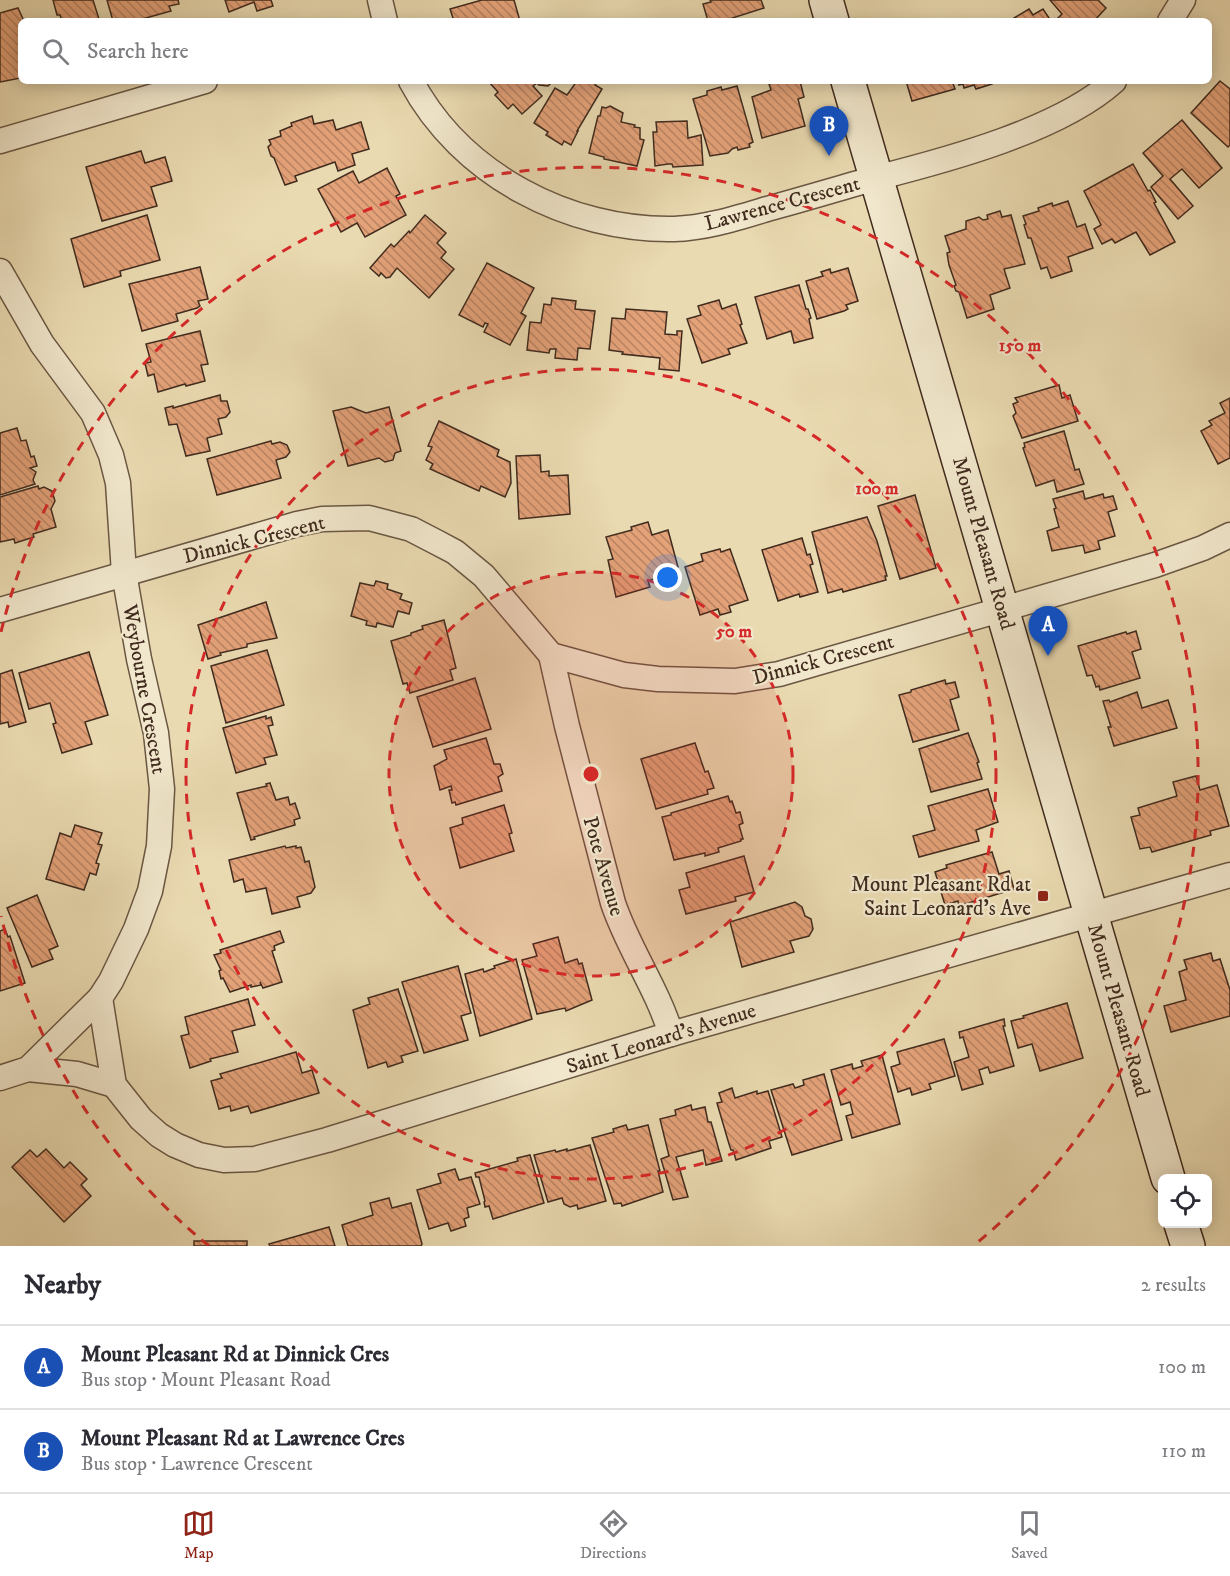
<!DOCTYPE html>
<meta charset="utf-8">
<style>
body{margin:0;font-family:"IM FELL DW Pica",serif;background:#f2f2f3;color:#2b2b33}
.controls{position:absolute;right:18px;bottom:18px;display:grid;overflow:hidden;border-radius:9px;box-shadow:0 3px 15px #0003}
.controls button{width:54px;height:54px;display:grid;place-items:center;padding:0;border:0;border-bottom:2px solid #e1e1e2;background:#fff;color:#2b2b33;font:30px sans-serif}
.you{position:absolute;left:668px;top:578px;width:21px;height:21px;margin:-15px;border:4px solid #fff;border-radius:50%;background:#1a73e8;box-shadow:0 0 0 9px #1a73e833}
.badge{display:grid;place-items:center;width:39px;height:39px;border-radius:50%;background:#8f2418;color:#fff;font-size:20px;font-weight:700}
.pin{position:absolute;translate:-50% -50px;filter:drop-shadow(0 2px 3px #0008)}
.pin::after{content:'';position:absolute;top:32px;width:21px;height:18px;background:inherit;clip-path:polygon(0 0,100% 0,50% 100%)}
.list{margin:0;padding:0;list-style:none}
h2{display:flex;justify-content:space-between;align-items:center;height:78px;margin:0;padding:0 24px;font-size:26px}
h2 small{font-size:20px;font-weight:400;color:#7c7c81}
.list li{display:grid;grid-template-columns:39px 1fr auto;gap:18px;align-items:center;box-sizing:border-box;height:84px;padding:0 24px;border-top:2px solid #e1e1e2}
.list b{display:block;font-size:22px;white-space:nowrap}
.list p{margin:0;font-size:20px;white-space:nowrap;color:#7c7c81}
.list em{font-size:20px;font-style:normal;color:#7c7c81}
.icon{flex:none;width:33px;height:33px;fill:none;stroke:currentColor;stroke-width:2;stroke-linecap:round;stroke-linejoin:round}
.map{position:relative;flex:none;width:1230px;height:1246px;overflow:hidden}
.search{position:absolute;background:#fff;box-shadow:0 3px 15px #0003;left:18px;right:18px;top:18px;height:66px;display:flex;align-items:center;gap:15px;box-sizing:border-box;padding:0 21px;border-radius:9px;color:#7c7c81;font-size:22px}
.sheet{height:246px;background:#fff}
nav{display:flex;justify-content:space-around;align-items:center;box-sizing:border-box;height:84px;border-top:2px solid #e1e1e2;background:#fff;font-size:16px;color:#7c7c81}
nav a{display:grid;justify-items:center;gap:3px}
nav .on{color:#8f2418}
.map>svg:first-child{display:block}
.building{fill:url(#building-back-hatch);stroke:#402b1e;stroke-width:1.5}
.lines{fill:none;stroke-linecap:round;stroke-linejoin:round}
.street-casing{stroke:#6a5743;stroke-width:27}
.secondary-casing{stroke:#402b1e;stroke-width:36}
.street{stroke:#f1e7cc;stroke-width:24}
.secondary{stroke:#f1e7cc;stroke-width:33}
.ring{fill:none;stroke:#d62828;stroke-width:3;stroke-dasharray:10 8}
.poi-dot{fill:#8f2418;stroke:#f1e7cc;stroke-width:2}
.labels{text-anchor:middle;stroke-width:4.5;stroke-linejoin:round;paint-order:stroke}
.street-label{font-size:21px;fill:#402b1e;stroke:#f1e7cc}
.poi-label{font-size:21px;fill:#402b1e;stroke:#f1e7cc;text-anchor:end}
.centre{fill:#d62828;stroke:#f1e7cc;stroke-width:3}
.ring-label{font-size:18px;text-anchor:middle;font-weight:bold;fill:#d62828;stroke:#f1e7cc;stroke-width:4.5;stroke-linejoin:round;paint-order:stroke}
</style>
<div class="map">
<svg width="1230" height="1246" viewBox="0 0 1230 1246">
<defs>
<pattern id="building-back-hatch" width="6" height="6" patternUnits="userSpaceOnUse" patternTransform="scale(1.5)"><rect width="6" height="6" fill="#e4a279"/><path d="M-1 5l2 2M0 0l6 6M5-1l2 2" fill="none" stroke="#ba8463"/></pattern>
</defs>
<rect width="100%" height="100%" fill="#eadab1"/>
<filter id="stains"><feTurbulence type="fractalNoise" baseFrequency=".00333" numOctaves="4"/><feColorMatrix values="0 0 0 0 .2 0 0 0 0 .09 0 0 0 0 .02 0 0 0 .5 -.17"/></filter>
<radialGradient id="worn" r=".72"><stop offset=".6" stop-color="#630" stop-opacity="0"/><stop offset="1" stop-color="#630" stop-opacity=".3"/></radialGradient>
<g class="building">
<polygon points="53,0 93,0 99,19 97,21 62,21 60,15 57,15"/>
<polygon points="107,0 178,0 179,4 169,6 171,11 135,21 113,21"/>
<polygon points="225,0 271,0 273,6 257,11 254,2 229,12"/>
<polygon points="482,0 514,0 520,21 454,21 450,9"/>
<polygon points="710,0 761,0 764,8 723,21 708,21 703,4 711,2"/>
<polygon points="1050,0 1098,0 1106,8 1094,21 1055,21 1062,14"/>
<polygon points="18,8 24,21 21,21 21,78 0,82 0,13"/>
<polygon points="1029,9 1033,15 1043,9 1051,21 1016,21 1014,18"/>
<polygon points="488,81 553,81 548,86 539,85 537,83 533,86 542,96 522,114 513,104 508,109 495,95 498,92"/>
<polygon points="577,81 597,81 595,85 602,89 577,131 578,131 571,145 564,141 562,145 546,135 548,132 534,123 555,88 567,95"/>
<polygon points="779,81 800,81 804,97 798,99 805,126 762,138 752,97 771,90 769,84"/>
<polygon points="906,81 952,81 955,89 912,101"/>
<polygon points="958,81 991,81 992,84 976,89 974,85 964,88 963,84 959,85"/>
<polygon points="1220,81 1230,89 1230,145 1228,147 1191,113"/>
<polygon points="737,86 753,142 749,144 750,147 738,150 737,147 732,149 728,153 710,156 693,99 707,95 707,91 721,87 722,90"/>
<polygon points="610,106 623,113 621,122 635,125 634,127 640,128 640,139 644,140 637,166 604,159 604,157 589,153 598,116 600,116 602,107 606,108"/>
<polygon points="312,116 314,124 333,120 336,130 361,122 369,149 352,154 355,165 338,171 335,162 295,176 297,181 285,185 274,158 271,156 268,147 271,144 269,140 281,136 280,131 292,126 291,123"/>
<polygon points="1182,120 1222,168 1199,188 1182,169 1170,179 1193,206 1178,219 1151,187 1163,176 1143,153"/>
<polygon points="687,121 688,138 701,135 703,165 673,167 672,164 668,164 655,166 653,132 657,132 656,122"/>
<polygon points="141,151 145,163 165,157 172,181 151,187 157,206 102,221 86,167"/>
<polygon points="1133,164 1148,191 1150,190 1156,202 1154,203 1175,242 1150,255 1136,232 1115,243 1112,239 1102,244 1094,229 1101,225 1084,191"/>
<polygon points="387,168 400,194 396,196 406,215 365,237 357,223 341,232 318,189 353,171 359,183"/>
<polygon points="1068,201 1077,227 1085,224 1093,248 1068,257 1072,271 1051,278 1047,267 1041,269 1031,238 1028,238 1024,225 1026,224 1023,216 1039,211 1038,208 1052,203 1053,206"/>
<polygon points="1000,211 1002,217 1011,215 1025,264 1004,269 1010,288 990,295 994,309 967,318 959,292 956,291 954,286 956,285 949,265 947,253 950,252 945,236 966,229 966,221 979,217 983,220 988,219 987,215"/>
<polygon points="147,215 160,260 120,271 121,276 84,287 71,239"/>
<polygon points="425,215 446,233 437,243 446,252 441,258 454,269 429,298 397,268 390,277 386,278 381,273 379,276 370,268 391,244 394,247 409,231 410,233"/>
<polygon points="487,263 534,288 521,313 526,316 510,345 484,332 488,324 485,323 483,327 459,315"/>
<polygon points="200,267 208,299 198,301 200,306 197,308 176,314 178,321 142,331 129,284"/>
<polygon points="848,268 858,301 846,305 848,309 844,311 817,319 806,281 823,276 821,272 830,269 831,273"/>
<polygon points="799,285 806,309 808,309 811,318 809,319 813,338 794,343 791,331 767,339 755,297"/>
<polygon points="552,298 576,301 575,309 595,311 590,349 578,348 577,360 555,358 556,349 550,349 549,353 527,350 530,322 541,323 544,304 551,305"/>
<polygon points="719,300 722,309 736,304 742,324 740,325 747,343 728,349 730,354 702,363 687,319 701,315 698,306"/>
<polygon points="626,309 667,312 665,334 677,335 677,331 682,331 679,371 659,369 660,358 622,354 623,352 609,350 612,318 625,319"/>
<polygon points="200,331 208,364 201,365 205,381 186,386 185,384 158,392 154,374 148,376 145,363 151,362 146,344"/>
<polygon points="1059,385 1062,398 1070,395 1078,421 1022,438 1013,416 1016,413 1013,404 1018,402 1015,398"/>
<polygon points="220,395 221,401 227,401 230,412 226,417 218,419 222,434 207,438 210,451 186,456 177,424 169,425 165,408 173,406 173,408"/>
<polygon points="1230,398 1230,458 1218,464 1201,431 1212,425 1209,421 1225,413 1220,403"/>
<polygon points="351,407 366,413 389,407 401,451 395,453 393,460 385,462 379,458 348,466 333,411"/>
<polygon points="439,421 499,450 497,456 510,462 511,483 505,497 481,486 479,491 430,469 433,464 426,460 432,447 428,446"/>
<polygon points="17,428 21,441 26,440 31,457 34,456 37,466 30,468 36,472 33,480 35,484 0,495 0,433"/>
<polygon points="1064,431 1075,470 1079,469 1084,484 1057,492 1054,480 1036,486 1023,448 1025,447 1024,443"/>
<polygon points="271,441 272,444 280,442 287,445 290,452 286,457 276,460 281,478 217,495 207,459"/>
<polygon points="540,455 541,472 549,471 549,476 568,475 570,514 519,519 516,456"/>
<polygon points="38,486 39,489 44,487 52,491 55,501 51,509 56,527 33,534 34,537 15,543 14,539 0,542 0,497"/>
<polygon points="1083,491 1085,499 1103,494 1104,498 1113,496 1117,509 1108,512 1115,536 1098,541 1100,549 1085,553 1083,545 1052,551 1047,531 1059,527 1054,509 1056,508 1053,499"/>
<polygon points="915,495 936,568 900,579 878,506"/>
<polygon points="867,517 877,541 887,576 885,576 886,580 843,592 842,589 828,593 812,532"/>
<polygon points="648,522 652,535 668,530 678,567 674,567 676,572 648,581 650,587 616,597 608,560 613,559 606,537 632,530 631,527"/>
<polygon points="802,538 807,555 810,554 813,564 810,565 818,592 800,597 799,594 778,601 762,550"/>
<polygon points="720,549 721,552 730,549 748,600 729,606 731,612 720,615 718,609 700,615 685,567 703,561 701,554"/>
<polygon points="376,581 388,584 387,589 402,594 400,599 412,603 409,614 398,611 393,627 377,623 376,627 366,625 367,621 351,616 360,583 374,586"/>
<polygon points="266,602 277,638 247,644 247,647 220,653 221,655 208,659 198,625"/>
<polygon points="444,620 456,668 450,670 453,680 410,693 407,683 403,684 391,641 411,635 411,633 423,629 422,626"/>
<polygon points="1136,631 1141,649 1132,652 1140,678 1100,690 1099,686 1096,687 1092,675 1087,676 1078,646 1126,632 1127,634"/>
<polygon points="267,650 284,705 226,723 211,666"/>
<polygon points="89,652 108,715 85,722 92,744 62,753 53,724 56,723 50,703 29,709 19,673"/>
<polygon points="12,670 26,722 9,727 8,722 0,724 0,674"/>
<polygon points="475,678 491,729 433,747 417,697"/>
<polygon points="945,680 946,684 955,682 959,697 950,700 959,730 913,742 899,695 911,692 911,690"/>
<polygon points="1137,692 1142,708 1168,700 1177,728 1114,746 1108,727 1111,727 1103,701 1109,700 1110,702"/>
<polygon points="266,716 266,719 271,717 273,725 268,726 277,755 264,758 266,764 236,773 223,728"/>
<polygon points="968,733 979,762 977,763 982,779 931,792 919,749"/>
<polygon points="486,738 494,764 500,764 503,774 498,777 502,791 456,805 455,802 452,803 449,790 452,790 451,786 440,790 434,766 447,759 444,750"/>
<polygon points="695,743 705,772 708,771 714,788 707,790 708,794 656,809 641,759"/>
<polygon points="1196,776 1200,790 1217,785 1229,826 1210,831 1211,835 1152,852 1150,847 1140,849 1131,817 1140,815 1138,808 1177,796 1173,782"/>
<polygon points="270,783 276,800 288,797 290,805 295,803 300,818 294,820 295,825 254,837 255,839 251,840 237,793 267,786 266,784"/>
<polygon points="988,789 998,822 976,830 979,841 919,857 913,836 935,830 928,806"/>
<polygon points="728,796 730,802 732,801 736,813 740,812 743,823 739,825 743,839 741,839 741,841 718,848 719,852 705,856 705,853 674,860 662,817 671,815 671,813"/>
<polygon points="504,805 512,833 509,834 514,851 460,868 450,828 463,824 462,818"/>
<polygon points="75,825 102,833 98,844 102,845 96,863 99,864 96,875 90,873 84,890 46,879 60,833 71,837"/>
<polygon points="285,846 286,848 296,846 296,848 301,847 305,862 309,861 315,887 311,893 297,897 300,907 272,914 266,888 246,892 243,879 234,882 229,860"/>
<polygon points="992,852 999,874 1009,871 1014,889 959,906 958,901 945,905 935,872 947,868 946,865"/>
<polygon points="744,856 754,892 735,897 736,901 686,914 679,890 690,887 686,873"/>
<polygon points="37,895 58,946 49,950 53,959 32,967 7,908"/>
<polygon points="795,902 802,907 805,916 811,919 813,929 809,936 790,941 794,952 742,967 730,922"/>
<polygon points="5,929 8,937 10,936 25,983 0,991 0,931"/>
<polygon points="280,931 284,942 274,946 275,950 272,951 282,982 263,988 260,982 261,985 251,987 251,985 230,992 223,978 221,979 219,971 221,970 214,955 221,953 220,950"/>
<polygon points="558,937 565,963 577,959 579,964 582,963 592,1000 566,1011 565,1008 537,1014 522,960 537,956 533,944"/>
<polygon points="1211,953 1213,961 1220,959 1230,990 1230,1016 1171,1032 1164,1006 1186,1000 1179,972 1187,969 1184,960"/>
<polygon points="516,959 532,1019 480,1036 465,974 483,969 484,972 495,968 494,966"/>
<polygon points="458,966 471,1013 461,1016 468,1040 424,1053 402,982"/>
<polygon points="398,989 418,1051 401,1056 403,1062 388,1067 386,1062 368,1068 353,1010 370,1004 368,998"/>
<polygon points="248,999 255,1025 232,1031 238,1052 210,1059 211,1061 190,1068 181,1036 189,1034 185,1017"/>
<polygon points="1067,1003 1083,1058 1040,1071 1032,1044 1018,1048 1011,1021 1024,1018 1023,1016"/>
<polygon points="1004,1019 1005,1026 1003,1026 1014,1066 990,1073 988,1067 979,1070 983,1084 962,1090 954,1062 969,1057 963,1037 960,1038 959,1032"/>
<polygon points="944,1039 955,1076 929,1084 931,1089 912,1095 910,1088 898,1092 891,1067 900,1064 897,1052"/>
<polygon points="296,1052 302,1073 312,1070 319,1093 251,1113 248,1106 231,1111 230,1106 219,1109 211,1081 222,1078 220,1074"/>
<polygon points="882,1055 900,1124 852,1138 846,1116 853,1114 850,1102 841,1105 831,1070 852,1064 853,1069 863,1066 861,1061"/>
<polygon points="824,1074 842,1140 792,1155 771,1090 793,1084 795,1088 804,1085 803,1080"/>
<polygon points="732,1088 735,1098 757,1091 757,1094 768,1091 782,1137 769,1141 771,1148 736,1160 733,1150 731,1150 729,1144 717,1103 722,1102 719,1093"/>
<polygon points="691,1105 692,1110 705,1107 708,1122 711,1122 722,1161 706,1165 703,1150 676,1157 688,1197 673,1200 661,1159 669,1156 660,1119 676,1115 675,1110"/>
<polygon points="626,1125 628,1130 648,1125 660,1171 658,1171 663,1192 622,1206 621,1203 614,1204 592,1138 614,1132 613,1129"/>
<polygon points="590,1145 606,1201 578,1209 577,1205 570,1207 564,1204 562,1198 548,1202 534,1155 555,1150 556,1152 567,1149 567,1151"/>
<polygon points="46,1149 64,1168 70,1162 87,1179 81,1185 91,1196 64,1222 12,1167 30,1150 37,1157"/>
<polygon points="530,1155 544,1203 493,1219 489,1206 485,1207 484,1202 485,1201 479,1177 476,1177 475,1173 518,1161 517,1158"/>
<polygon points="455,1169 459,1180 471,1177 480,1204 467,1208 469,1217 464,1219 466,1226 451,1231 448,1223 429,1229 417,1190 441,1183 438,1174"/>
<polygon points="389,1198 392,1208 411,1203 422,1244 421,1246 348,1246 342,1225 373,1215 370,1203"/>
<polygon points="329,1227 335,1246 270,1246 269,1244"/>
<rect x="194" y="1241" width="53" height="5"/>
</g>
<g class="lines">
<defs>
<g id="street">
<polyline points="380,0 385,21"/>
<polyline points="1170,21 1183,0"/>
<path d="M411,81C461,175 569,231 674,229C706,228 737,218 767,209C804,199 840,188 876,178C947,160 1060,130 1114,81"/>
<polyline points="0,141 205,81"/>
<polyline points="0,271 42,344 93,413 111,455 118,483 124,573 139,659 156,733 162,789 159,846 150,891 136,929 111,981 100,998 28,1069 0,1078"/>
<polyline points="0,610 297,524 322,519 369,518 411,529 438,543 455,552 484,576 551,655 624,675 658,679 735,681 779,674 1155,565 1203,548 1230,535"/>
<path d="M551,655L567,726L613,903C628,948 657,988 671,1034"/>
<polyline points="100,998 114,1085 141,1119 159,1135 175,1145 199,1155 224,1160 255,1159 327,1140 671,1034 1230,875"/>
<polyline points="28,1069 77,1074 114,1085"/>
</g>
<g id="secondary">
<polyline points="826,0 832,21"/>
<polyline points="848,81 1168,1178"/>
<polyline points="1181,1224 1188,1246"/>
</g>
</defs>
<use href="#street" class="street-casing"/>
<use href="#secondary" class="secondary-casing"/>
<use href="#street" class="street"/>
<use href="#secondary" class="secondary"/>
</g>
<circle cx="591" cy="774" r="202" fill="#d62828" fill-opacity=".12"/>
<g class="ring">
<circle cx="591" cy="774" r="202"/>
<circle cx="591" cy="774" r="405"/>
<path d="M209 1246A607 607 0 0 1 1 916M1 632A607 607 0 1 1 973 1246"/>
</g>
<rect class="poi-dot" x="1037" y="890" width="12" height="12" rx="3"/>
<g class="labels">
<g class="street-label">
<text transform="translate(782 203) rotate(-15)" y="7">Lawrence Crescent</text>
<text transform="translate(254 539) rotate(-14)" y="7">Dinnick Crescent</text>
<text transform="translate(984 543) rotate(74)" y="7">Mount Pleasant Road</text>
<text transform="translate(823 659) rotate(-15)" y="7">Dinnick Crescent</text>
<text transform="translate(145 689) rotate(80)" y="7">Weybourne Crescent</text>
<text transform="translate(604 866) rotate(74)" y="7">Pote Avenue</text>
<text transform="translate(1119 1010) rotate(74)" y="7">Mount Pleasant Road</text>
<text transform="translate(661 1038) rotate(-17)" y="7">Saint Leonard's Avenue</text>
</g>
<g class="poi-label">
<text x="1031" y="891">Mount Pleasant Rd at<tspan x="1031" dy="24">Saint Leonard's Ave</tspan></text>
</g>
</g>
<circle cx="591" cy="774" r="9" class="centre"/>
<g class="ring-label">
<text x="1020" y="351">150 m</text>
<text x="877" y="494">100 m</text>
<text x="734" y="637">50 m</text>
</g>
<rect width="100%" height="100%" filter="url(#stains)"/>
<rect width="100%" height="100%" fill="url(#worn)"/>
</svg>
<div class="controls">
<button><svg class="icon" aria-label="locate" viewBox="0 0 24 24"><circle cx="12" cy="12" r="6"/><path d="M12 2v4M12 18v4M2 12h4M18 12h4"/></svg></button>
</div>
<div class="you"></div>
<div class="pin badge" style="left:1048px;top:656px;background:#1a4fb4">A</div>
<div class="pin badge" style="left:829px;top:156px;background:#1a4fb4">B</div>
<div class="search"><svg class="icon" aria-label="search" viewBox="0 0 24 24"><circle cx="10" cy="10" r="6"/><path d="M15 15l6 6"/></svg>Search here</div>
</div>
<section class="sheet">
<h2>Nearby<small>2 results</small></h2>
<ul class="list">
<li><span class="badge" style="background:#1a4fb4">A</span><div><b>Mount Pleasant Rd at Dinnick Cres</b><p>Bus stop · Mount Pleasant Road</p></div><em>100 m</em></li>
<li><span class="badge" style="background:#1a4fb4">B</span><div><b>Mount Pleasant Rd at Lawrence Cres</b><p>Bus stop · Lawrence Crescent</p></div><em>110 m</em></li>
</ul>
</section>
<nav>
<a class="on"><svg class="icon" aria-label="map" viewBox="0 0 24 24"><path d="M3 6l6-2 6 2 6-2v14l-6 2-6-2-6 2zM9 4v14M15 6v14"/></svg>Map</a>
<a><svg class="icon" aria-label="directions" viewBox="0 0 24 24"><path d="M12 3l9 9-9 9-9-9zM9 14v-3h6M13 9l2 2-2 2"/></svg>Directions</a>
<a><svg class="icon" aria-label="saved" viewBox="0 0 24 24"><path d="M7 4h10v16l-5-4-5 4z"/></svg>Saved</a>
</nav>
